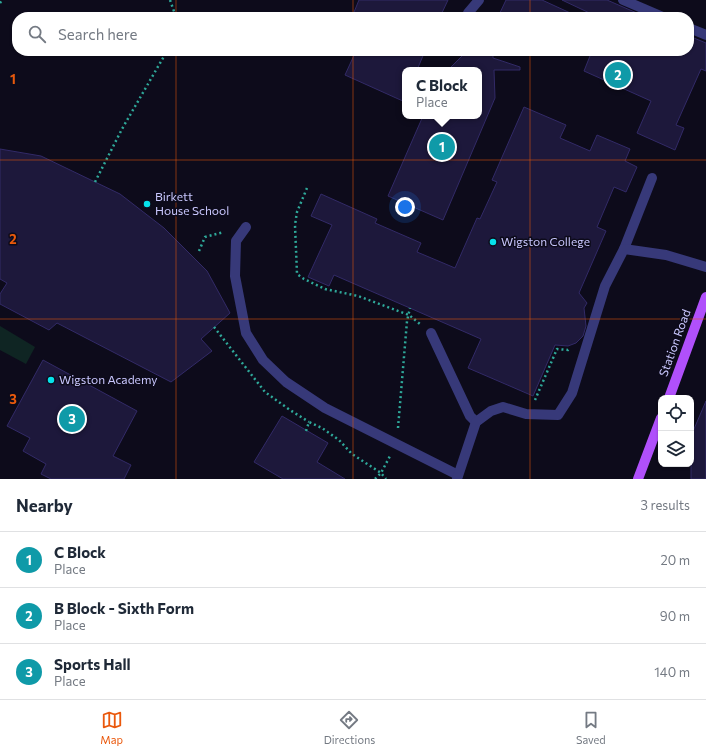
<!DOCTYPE html>
<style>
body{margin:0;font-family:Commissioner,sans-serif;background:#f2f2f3;color:#1f2937}
.controls{position:absolute;right:12px;bottom:12px;display:grid;overflow:hidden;border-radius:8px;box-shadow:0 1px 3px #0004}
.controls button{width:36px;height:36px;display:grid;place-items:center;padding:0;border:0;border-bottom:1px solid #e0e1e3;background:#fff;color:#1f2937;font:20px sans-serif}
.you{position:absolute;left:405px;top:207px;width:14px;height:14px;margin:-10px;border:3px solid #fff;border-radius:50%;background:#1a73e8;box-shadow:0 0 0 6px #1a73e833}
.badge{display:grid;place-items:center;width:26px;height:26px;border-radius:50%;background:#ea580c;color:#fff;font-size:13px;font-weight:700}
.pin{position:absolute;translate:-50% -50%;border:2px solid #fff;box-shadow:0 1px 4px #0006}
.popup{position:absolute;left:402px;top:67px;width:80px;height:52px;box-sizing:border-box;display:grid;place-content:center;border-radius:8px;background:#fff;filter:drop-shadow(0 1px 3px #0005);font-size:13px;white-space:nowrap;color:#747a83}
.popup b{font-size:15px;color:#1f2937}
.popup::after{content:'';position:absolute;left:50%;top:100%;margin-left:-8px;border:8px solid transparent;border-top-color:#fff}
.list{margin:0;padding:0;list-style:none}
h2{display:flex;justify-content:space-between;align-items:center;height:52px;margin:0;padding:0 16px;font-size:17px}
h2 small{font-size:13px;font-weight:400;color:#747a83}
.list li{display:grid;grid-template-columns:26px 1fr auto;gap:12px;align-items:center;box-sizing:border-box;height:56px;padding:0 16px;border-top:1px solid #e0e1e3}
.list b{display:block;font-size:15px;white-space:nowrap}
.list p{margin:0;font-size:13px;white-space:nowrap;color:#747a83}
.list em{font-size:13px;font-style:normal;color:#747a83}
.icon{flex:none;width:22px;height:22px;fill:none;stroke:currentColor;stroke-width:2;stroke-linecap:round;stroke-linejoin:round}
.map{position:relative;flex:none;width:706px;height:479px;overflow:hidden}
.search{position:absolute;background:#fff;box-shadow:0 1px 3px #0004;left:12px;right:12px;top:12px;height:44px;display:flex;align-items:center;gap:10px;box-sizing:border-box;padding:0 14px;border-radius:16px;color:#747a83;font-size:15px}
.sheet{height:220px;background:#fff}
nav{display:flex;justify-content:space-around;align-items:center;box-sizing:border-box;height:56px;border-top:1px solid #e0e1e3;background:#fff;font-size:11px;color:#747a83}
nav a{display:grid;justify-items:center;gap:2px}
nav .on{color:#ea580c}
.map>svg:first-child{display:block}
.green{fill:#0f2523}
.building{fill:#1d183b;stroke:#322a67}
.lines{fill:none;stroke-linecap:round;stroke-linejoin:round}
.path{stroke:#2fa99a;stroke-width:2.5;stroke-dasharray:2 3;stroke-linecap:butt}
.minor{stroke:#373979;stroke-width:10}
.major{stroke:#b050fb;stroke-width:10}
.grid{fill:none;stroke:#e8590c;stroke-width:1;stroke-opacity:0.55}
.poi-dot{fill:#06e2eb;stroke:#0d0b1b;stroke-width:1.5}
.labels{text-anchor:middle;stroke-width:3;stroke-linejoin:round;paint-order:stroke}
.poi-label{font-size:12px;fill:#c9c7fe;stroke:#0d0b1b;text-anchor:start}
.street-label{font-size:12px;fill:#c9c7fe;stroke:#0d0b1b}
.grid-label{font-size:13px;text-anchor:middle;font-weight:bold;fill:#e8590c;stroke:#0d0b1b;stroke-width:3;stroke-linejoin:round;paint-order:stroke}
</style>
<div class="map">
<svg width="706" height="479" viewBox="0 0 706 479">
<rect width="100%" height="100%" fill="#0d0b1b"/>
<polygon class="green" points="0,326 35,347 26,364 0,350"/>
<g class="building">
<polygon points="359,0 448,0 440,17 352,17"/>
<polygon points="506,0 542,0 579,17 498,17"/>
<polygon points="562,0 607,0 646,17 598,17"/>
<polygon points="689,36 706,43 706,71 701,69 676,125 684,128 675,150 637,133 651,101 584,71 592,51 689,51"/>
<polygon points="356,51 425,51 417,70 405,70 405,102 345,75"/>
<polygon points="467,51 479,54 479,51 493,51 493,58 520,67 520,70 494,70 495,98 443,220 388,196 423,116 479,116 479,70 448,70"/>
<polygon points="524,107 566,125 560,138 590,151 597,135 630,149 625,161 637,167 626,192 614,187 597,227 606,231 579,293 587,303 584,308 586,326 583,336 576,343 568,346 555,345 533,396 468,368 481,339 334,275 329,286 308,277 332,225 311,216 321,194 377,219 375,223 421,243 417,252 455,268 477,218 480,219 497,182 492,180"/>
<polygon points="0,149 41,156 120,194 164,228 207,271 230,313 201,339 212,351 171,382 57,323 49,330 0,304 0,294 7,283 0,279"/>
<polygon points="43,360 137,411 113,456 131,465 124,479 51,479 41,474 46,464 23,451 30,438 7,426"/>
<polygon points="706,401 706,479 691,479 691,436"/>
<polygon points="282,416 328,443 317,462 345,479 283,479 254,462"/>
</g>
<g class="lines">
<g class="path">
<polyline points="170,0 176,17"/>
<polyline points="0,3 2,0"/>
<polyline points="95,182 122,129 167,51"/>
<polyline points="307,188 297,212 295,225 297,274 304,279 325,289 358,296 409,315 420,324"/>
<polyline points="199,251 205,237 224,232"/>
<polyline points="214,327 265,392 290,410 309,422"/>
<polyline points="535,400 557,349 568,350 569,349"/>
<polyline points="398,428 407,321 410,308"/>
<polyline points="306,431 309,422 322,428 339,440 352,454 381,473 386,479"/>
<polyline points="375,479 381,473 390,456"/>
</g>
<g class="minor">
<polyline points="623,0 663,17"/>
<polyline points="468,13 479,0"/>
<polyline points="689,28 706,35"/>
<polyline points="246,227 236,241 235,276 246,333 263,360 286,382 325,408 458,475"/>
<polyline points="624,249 652,178"/>
<polyline points="431,333 470,416 476,422"/>
<polyline points="457,479 476,422 491,411 503,407 526,414 558,415 572,393 605,286 624,249 666,255 706,267"/>
</g>
<g class="major">
<polyline points="669,398 706,297"/>
<polyline points="638,479 661,418"/>
</g>
</g>
<path class="grid" d="M176,0V17M353,0V17M530,0V17M176,51V479M353,51V479M530,51V479M0,160H706M0,319H706"/>
<g class="poi-dot">
<circle cx="147" cy="204" r="4"/>
<circle cx="493" cy="242" r="4"/>
<circle cx="51" cy="380" r="4"/>
</g>
<g class="labels">
<g class="poi-label">
<text x="155" y="201">Birkett<tspan x="155" dy="14">House School</tspan></text>
<text x="501" y="246">Wigston College</text>
<text x="59" y="384">Wigston Academy</text>
</g>
<g class="street-label">
<text transform="translate(675 343) rotate(-70)" y="4">Station Road</text>
</g>
</g>
<g class="grid-label">
<text x="13" y="84">1</text>
<text x="13" y="244">2</text>
<text x="13" y="404">3</text>
</g>
</svg>
<div class="controls">
<button><svg class="icon" aria-label="locate" viewBox="0 0 24 24"><circle cx="12" cy="12" r="6"/><path d="M12 2v4M12 18v4M2 12h4M18 12h4"/></svg></button>
<button><svg class="icon" aria-label="layers" viewBox="0 0 24 24"><path d="M12 4l9 5-9 5-9-5zM3 14l9 5 9-5"/></svg></button>
</div>
<div class="you"></div>
<div class="pin badge" style="left:442px;top:147px;background:#0f9aa8">1</div>
<div class="popup"><b>C Block</b>Place</div>
<div class="pin badge" style="left:618px;top:75px;background:#0f9aa8">2</div>
<div class="pin badge" style="left:72px;top:419px;background:#0f9aa8">3</div>
<div class="search"><svg class="icon" aria-label="search" viewBox="0 0 24 24"><circle cx="10" cy="10" r="6"/><path d="M15 15l6 6"/></svg>Search here</div>
</div>
<section class="sheet">
<h2>Nearby<small>3 results</small></h2>
<ul class="list">
<li><span class="badge" style="background:#0f9aa8">1</span><div><b>C Block</b><p>Place</p></div><em>20 m</em></li>
<li><span class="badge" style="background:#0f9aa8">2</span><div><b>B Block - Sixth Form</b><p>Place</p></div><em>90 m</em></li>
<li><span class="badge" style="background:#0f9aa8">3</span><div><b>Sports Hall</b><p>Place</p></div><em>140 m</em></li>
</ul>
</section>
<nav>
<a class="on"><svg class="icon" aria-label="map" viewBox="0 0 24 24"><path d="M3 6l6-2 6 2 6-2v14l-6 2-6-2-6 2zM9 4v14M15 6v14"/></svg>Map</a>
<a><svg class="icon" aria-label="directions" viewBox="0 0 24 24"><path d="M12 3l9 9-9 9-9-9zM9 14v-3h6M13 9l2 2-2 2"/></svg>Directions</a>
<a><svg class="icon" aria-label="saved" viewBox="0 0 24 24"><path d="M7 4h10v16l-5-4-5 4z"/></svg>Saved</a>
</nav>
